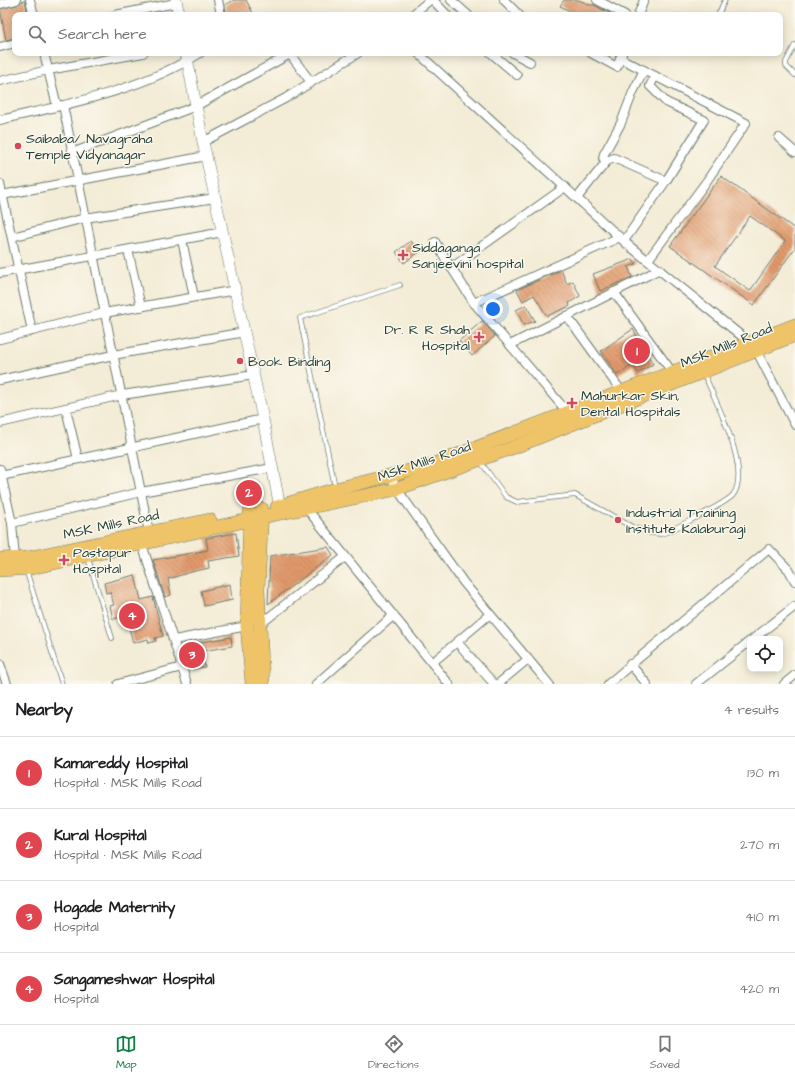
<!DOCTYPE html>
<meta charset="utf-8">
<style>
body{margin:0;font-family:"Architects Daughter",sans-serif;background:#f2f2f2;color:#202124}
.controls{position:absolute;right:12px;bottom:12px;display:grid;overflow:hidden;border-radius:8px;box-shadow:0 2px 10px #0003}
.controls button{width:36px;height:36px;display:grid;place-items:center;padding:0;border:0;border-bottom:1px solid #e0e0e0;background:#fff;color:#202124;font:20px sans-serif}
.you{position:absolute;left:493px;top:309px;width:14px;height:14px;margin:-10px;border:3px solid #fff;border-radius:50%;background:#1a73e8;box-shadow:0 0 0 6px #1a73e833}
.badge{display:grid;place-items:center;width:26px;height:26px;border-radius:50%;background:#0b8043;color:#fff;font-size:13px;font-weight:700}
.pin{position:absolute;translate:-50% -50%;border:2px solid #fff;box-shadow:0 1px 4px #0006}
.list{margin:0;padding:0;list-style:none}
h2{display:flex;justify-content:space-between;align-items:center;height:52px;margin:0;padding:0 16px;font-size:17px}
h2 small{font-size:13px;font-weight:400;color:#757577}
.list li{display:grid;grid-template-columns:26px 1fr auto;gap:12px;align-items:center;box-sizing:border-box;height:72px;padding:0 16px;border-top:1px solid #e0e0e0}
.list b{display:block;font-size:15px;white-space:nowrap}
.list p{margin:0;font-size:13px;white-space:nowrap;color:#757577}
.list em{font-size:13px;font-style:normal;color:#757577}
.icon{flex:none;width:22px;height:22px;fill:none;stroke:currentColor;stroke-width:2;stroke-linecap:round;stroke-linejoin:round}
.map{position:relative;flex:none;width:795px;height:684px;overflow:hidden}
.search{position:absolute;background:#fff;box-shadow:0 2px 10px #0003;left:12px;right:12px;top:12px;height:44px;display:flex;align-items:center;gap:10px;box-sizing:border-box;padding:0 14px;border-radius:8px;color:#757577;font-size:15px}
.sheet{height:340px;background:#fff}
nav{display:flex;justify-content:space-around;align-items:center;box-sizing:border-box;height:56px;border-top:1px solid #e0e0e0;background:#fff;font-size:11px;color:#757577}
nav a{display:grid;justify-items:center;gap:2px}
nav .on{color:#0b8043}
.map>svg:first-child{display:block}
.building{fill:url(#building-back-hatch);fill-rule:evenodd}
.lines{fill:none;stroke-linecap:round;stroke-linejoin:round}
.service-casing{stroke:#697a6d;stroke-width:5.5}
.minor-casing{stroke:#697a6d;stroke-width:10}
.tertiary-casing{stroke:#697a6d;stroke-width:12}
.primary-casing{stroke:#697a6d;stroke-width:14}
.service{stroke:#fff;stroke-width:4}
.minor{stroke:#fff;stroke-width:8}
.tertiary{stroke:#fff;stroke-width:11}
.primary{stroke:#efc469;stroke-width:13}
.poi-dot{fill:#d1495b;stroke:#fbf7ec;stroke-width:1.5}
.labels{text-anchor:middle;stroke-width:3;stroke-linejoin:round;paint-order:stroke}
.poi-label{font-size:14px;fill:#1f3d34;stroke:#fbf7ec;text-anchor:start}
.street-label{font-size:14px;fill:#1f3d34;stroke:#fbf7ec}
</style>
<div class="map">
<svg width="795" height="684" viewBox="0 0 795 684">
<defs>
<pattern id="building-back-hatch" width="6" height="6" patternUnits="userSpaceOnUse"><rect width="6" height="6" fill="#e1996a"/><path d="M-1 5l2 2M0 0l6 6M5-1l2 2" fill="none" stroke="#b67e58"/></pattern>
</defs>
<rect width="100%" height="100%" fill="#fbf7ec"/>
<filter id="ink" filterUnits="userSpaceOnUse"><feTurbulence type="fractalNoise" baseFrequency=".025" numOctaves="2"/><feDisplacementMap in="SourceGraphic" scale="8" xChannelSelector="R" yChannelSelector="G"/><feConvolveMatrix kernelMatrix="1 2 1 2 8 2 1 2 1" color-interpolation-filters="sRGB"/></filter>
<filter id="wash" filterUnits="userSpaceOnUse"><feTurbulence type="fractalNoise" baseFrequency=".012" numOctaves="4" result="noise"/><feDisplacementMap in="SourceGraphic" scale="16" xChannelSelector="R" yChannelSelector="G"/><feGaussianBlur stdDeviation="0.9" result="paint"/><feColorMatrix in="noise" values="0 0 0 0 0 0 0 0 0 0 0 0 0 0 0 0 0 1.4 0 .05"/><feComposite in="paint" operator="in"/></filter>
<g filter="url(#wash)">
<rect width="100%" height="100%" fill="#f3ecd6"/>
<g id="blocks">
<g class="building">
<polygon points="25,0 28,15 15,15 15,38 6,40 0,9 17,5"/>
<polygon points="234,0 246,0 253,13 248,15 226,15 225,5"/>
<polygon points="564,0 579,0 590,5 594,5 613,15 578,15 560,6"/>
<path d="M721,176L795,229V248L754,305L670,246ZM750,216L785,241L750,291L715,266Z"/>
<polygon points="411,241 419,252 404,263 396,252"/>
<polygon points="633,259 636,264 628,267 632,277 600,291 593,274"/>
<polygon points="561,270 567,284 573,281 580,296 569,303 570,306 547,316 534,295 523,301 517,290"/>
<polygon points="526,305 535,321 524,325 516,310"/>
<polygon points="482,321 495,336 472,356 459,341"/>
<polygon points="633,329 653,364 638,373 633,365 617,375 601,351"/>
<polygon points="253,485 254,497 245,499 243,487"/>
<polygon points="236,533 239,556 208,561 209,568 191,572 168,579 171,595 165,597 153,560 208,550 206,538"/>
<polygon points="328,547 333,555 268,604 270,556"/>
<polygon points="135,575 141,600 153,597 163,636 155,638 156,641 149,643 148,639 133,643 126,616 113,619 110,606 114,605 110,592 106,593 104,583"/>
<polygon points="230,584 232,600 204,606 201,591"/>
<polygon points="231,637 232,646 202,651 205,667 189,670 183,645"/>
</g>
</g>
</g>
<g filter="url(#ink)">
<use href="#blocks" fill-opacity="0" stroke="#697a6d" stroke-width="1"/>
<g class="lines">
<defs>
<g id="service">
<polyline points="718,15 725,0"/>
<polyline points="795,45 786,62 786,66 795,75"/>
<path d="M480,461L506,497L517,502L575,495L634,528L652,533L661,534L670,531C682,524 726,504 733,495C752,470 715,400 704,374"/>
<polyline points="335,487 300,318 400,285"/>
<polyline points="88,558 112,638"/>
<polyline points="26,570 62,684"/>
</g>
<g id="minor">
<polyline points="30,0 34,15"/>
<polyline points="218,0 221,15"/>
<polyline points="433,0 447,15"/>
<polyline points="451,0 468,15"/>
<polyline points="504,0 519,15"/>
<polyline points="597,0 625,15"/>
<polyline points="0,4 16,0"/>
<polyline points="115,15 176,3"/>
<polyline points="412,15 430,0"/>
<polyline points="638,15 644,0"/>
<polyline points="0,47 15,43"/>
<polyline points="44,53 57,106"/>
<polyline points="289,53 311,82"/>
<polyline points="418,53 627,244 749,342 756,350 795,425"/>
<polyline points="491,53 517,75"/>
<polyline points="513,53 530,62"/>
<polyline points="591,53 617,67 622,54"/>
<polyline points="620,58 746,123 706,182 648,260"/>
<polyline points="0,81 48,70 143,53"/>
<polyline points="63,105 150,537"/>
<path d="M0,120C68,104 140,91 200,53"/>
<polyline points="779,138 795,152"/>
<polyline points="203,142 286,98 358,53"/>
<polyline points="72,153 196,106 290,54"/>
<polyline points="607,161 603,158 604,154 621,123 633,92 644,70"/>
<polyline points="0,184 32,331"/>
<polyline points="2,195 206,156"/>
<polyline points="577,198 607,161 614,158 666,181"/>
<polyline points="12,237 85,218 215,198"/>
<polyline points="182,240 194,297"/>
<polyline points="624,241 666,181 704,120 666,102 650,86 655,76"/>
<polyline points="435,242 474,303 569,414"/>
<polyline points="128,250 141,307"/>
<polyline points="451,268 565,187"/>
<polyline points="0,273 223,232"/>
<polyline points="614,292 675,376"/>
<polyline points="474,303 620,237"/>
<polyline points="567,316 622,392"/>
<polyline points="0,339 104,313 236,290"/>
<polyline points="510,345 660,269"/>
<polyline points="0,380 113,355 245,332"/>
<polyline points="66,409 78,459"/>
<polyline points="0,423 122,395 254,375"/>
<polyline points="0,469 12,523 15,559"/>
<polyline points="1,476 263,419"/>
<polyline points="391,476 397,489 464,583 549,684"/>
<polyline points="307,509 449,684"/>
<polyline points="12,523 141,492 272,468"/>
<path d="M141,540C155,588 173,636 187,684"/>
<polyline points="258,626 345,557"/>
<polyline points="753,639 795,606"/>
<polyline points="174,640 247,626"/>
<polyline points="457,642 494,684"/>
<polyline points="432,663 490,614"/>
<polyline points="0,664 7,684"/>
<polyline points="630,664 647,684"/>
<polyline points="118,684 182,667"/>
<polyline points="316,684 394,615"/>
<polyline points="498,684 528,659"/>
<polyline points="608,684 769,549 789,570 795,581"/>
<polyline points="696,684 750,641"/>
<polyline points="784,684 795,675"/>
</g>
<g id="tertiary">
<polyline points="176,0 179,15"/>
<polyline points="186,53 203,142 263,419 281,513"/>
</g>
<g id="primary">
<polyline points="277,507 336,489 429,466 795,325"/>
<polyline points="262,509 258,590 263,684"/>
<polyline points="250,512 247,626 252,684"/>
<polyline points="0,559 27,558 210,520"/>
<polyline points="0,570 31,568 262,517 397,489 512,448 795,335"/>
</g>
</defs>
<use href="#service" class="service-casing"/>
<use href="#minor" class="minor-casing"/>
<use href="#tertiary" class="tertiary-casing"/>
<use href="#primary" class="primary-casing"/>
<use href="#service" class="service"/>
<use href="#minor" class="minor"/>
<use href="#tertiary" class="tertiary"/>
<use href="#primary" class="primary"/>
</g>
</g>
<g class="poi-dot">
<circle cx="18" cy="146" r="4"/>
<path d="M401 249h4v4h4v4h-4v4h-4v-4h-4v-4h4z"/>
<path d="M477 331h4v4h4v4h-4v4h-4v-4h-4v-4h4z"/>
<circle cx="240" cy="361" r="4"/>
<path d="M570 397h4v4h4v4h-4v4h-4v-4h-4v-4h4z"/>
<circle cx="618" cy="520" r="4"/>
<path d="M62 554h4v4h4v4h-4v4h-4v-4h-4v-4h4z"/>
</g>
<g class="labels">
<g class="poi-label">
<text x="26" y="143">Saibaba/ Navagraha<tspan x="26" dy="16">Temple Vidyanagar</tspan></text>
<text x="412" y="252">Siddaganga<tspan x="412" dy="16">Sanjeevini hospital</tspan></text>
<text x="470" y="334" text-anchor="end">Dr. R R Shah<tspan x="470" dy="16">Hospital</tspan></text>
<text x="248" y="366">Book Binding</text>
<text x="581" y="400">Mahurkar Skin,<tspan x="581" dy="16">Dental Hospitals</tspan></text>
<text x="626" y="517">Industrial Training<tspan x="626" dy="16">Institute Kalaburagi</tspan></text>
<text x="73" y="557">Pastapur<tspan x="73" dy="16">Hospital</tspan></text>
</g>
<g class="street-label">
<text transform="translate(726 345) rotate(-22)" y="5">MSK Mills Road</text>
<text transform="translate(424 461) rotate(-19)" y="5">MSK Mills Road</text>
<text transform="translate(111 524) rotate(-12)" y="5">MSK Mills Road</text>
</g>
</g>
</svg>
<div class="controls">
<button><svg class="icon" aria-label="locate" viewBox="0 0 24 24"><circle cx="12" cy="12" r="6"/><path d="M12 2v4M12 18v4M2 12h4M18 12h4"/></svg></button>
</div>
<div class="you"></div>
<div class="pin badge" style="left:637px;top:351px;background:#e0444e">1</div>
<div class="pin badge" style="left:249px;top:493px;background:#e0444e">2</div>
<div class="pin badge" style="left:192px;top:655px;background:#e0444e">3</div>
<div class="pin badge" style="left:132px;top:616px;background:#e0444e">4</div>
<div class="search"><svg class="icon" aria-label="search" viewBox="0 0 24 24"><circle cx="10" cy="10" r="6"/><path d="M15 15l6 6"/></svg>Search here</div>
</div>
<section class="sheet">
<h2>Nearby<small>4 results</small></h2>
<ul class="list">
<li><span class="badge" style="background:#e0444e">1</span><div><b>Kamareddy Hospital</b><p>Hospital · MSK Mills Road</p></div><em>130 m</em></li>
<li><span class="badge" style="background:#e0444e">2</span><div><b>Kural Hospital</b><p>Hospital · MSK Mills Road</p></div><em>270 m</em></li>
<li><span class="badge" style="background:#e0444e">3</span><div><b>Hogade Maternity</b><p>Hospital</p></div><em>410 m</em></li>
<li><span class="badge" style="background:#e0444e">4</span><div><b>Sangameshwar Hospital</b><p>Hospital</p></div><em>420 m</em></li>
</ul>
</section>
<nav>
<a class="on"><svg class="icon" aria-label="map" viewBox="0 0 24 24"><path d="M3 6l6-2 6 2 6-2v14l-6 2-6-2-6 2zM9 4v14M15 6v14"/></svg>Map</a>
<a><svg class="icon" aria-label="directions" viewBox="0 0 24 24"><path d="M12 3l9 9-9 9-9-9zM9 14v-3h6M13 9l2 2-2 2"/></svg>Directions</a>
<a><svg class="icon" aria-label="saved" viewBox="0 0 24 24"><path d="M7 4h10v16l-5-4-5 4z"/></svg>Saved</a>
</nav>
